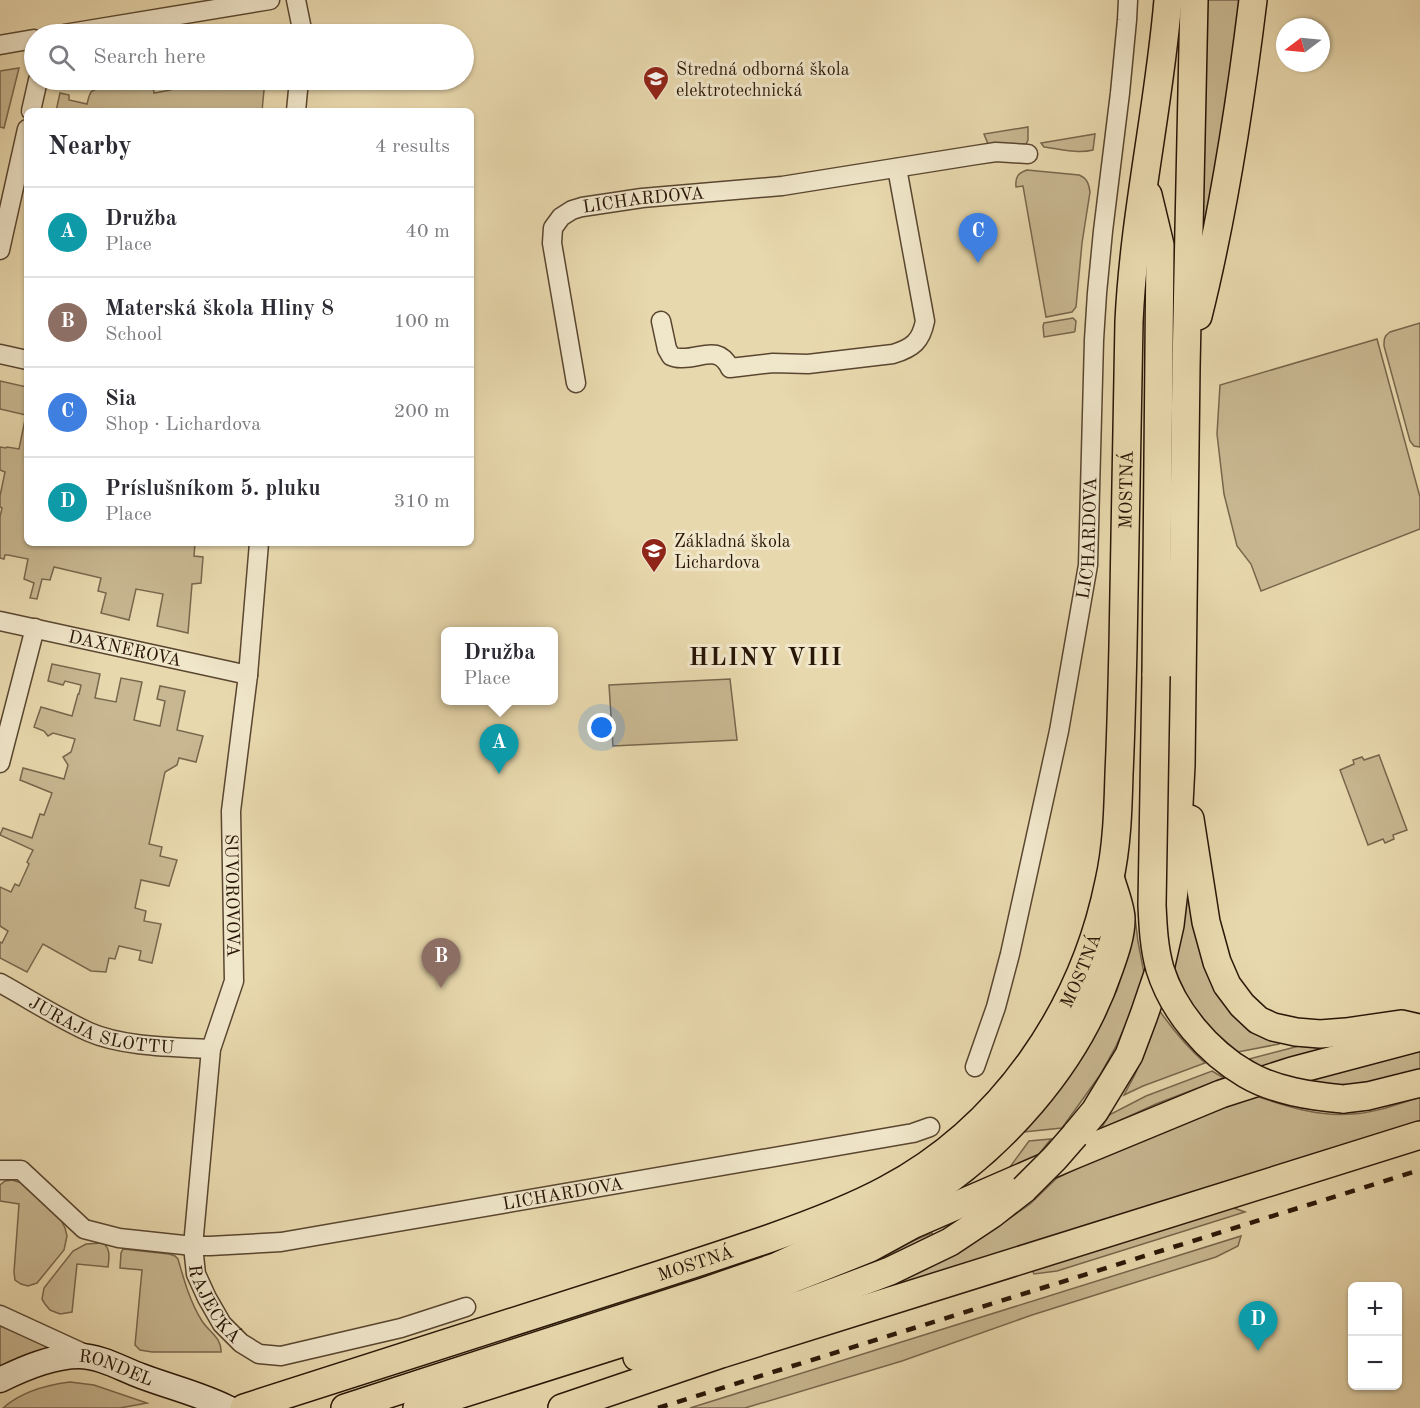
<!DOCTYPE html>
<meta charset="utf-8">
<style>
body{margin:0;font-family:"Old Standard TT",serif;background:#f2f2f3;color:#2b2b33}
.controls{position:absolute;right:18px;bottom:18px;display:grid;overflow:hidden;border-radius:9px;box-shadow:0 2px 4px #0004}
.controls button{width:54px;height:54px;display:grid;place-items:center;padding:0;border:0;border-bottom:2px solid #e1e1e2;background:#fff;color:#2b2b33;font:30px sans-serif}
.compass{position:absolute;left:1276px;top:18px;width:54px;height:54px;border-radius:50%;background:#fff;box-shadow:0 2px 4px #0004;rotate:254deg}
.you{position:absolute;left:602px;top:728px;width:21px;height:21px;margin:-15px;border:4px solid #fff;border-radius:50%;background:#1a73e8;box-shadow:0 0 0 9px #1a73e833}
.badge{display:grid;place-items:center;width:39px;height:39px;border-radius:50%;background:#b45309;color:#fff;font-size:20px;font-weight:700}
.pin{position:absolute;translate:-50% -50px;filter:drop-shadow(0 2px 3px #0008)}
.pin::after{content:'';position:absolute;top:32px;width:21px;height:18px;background:inherit;clip-path:polygon(0 0,100% 0,50% 100%)}
.popup{position:absolute;left:441px;top:627px;width:117px;height:78px;box-sizing:border-box;display:grid;place-content:center;border-radius:9px;background:#fff;filter:drop-shadow(0 2px 4px #0005);font-size:20px;white-space:nowrap;color:#7c7c81}
.popup b{font-size:22px;color:#2b2b33}
.popup::after{content:'';position:absolute;left:50%;top:100%;margin-left:-12px;border:12px solid transparent;border-top-color:#fff}
.list{margin:0;padding:0;list-style:none}
h2{display:flex;justify-content:space-between;align-items:center;height:78px;margin:0;padding:0 24px;font-size:26px}
h2 small{font-size:20px;font-weight:400;color:#7c7c81}
.list li{display:grid;grid-template-columns:39px 1fr auto;gap:18px;align-items:center;box-sizing:border-box;height:90px;padding:0 24px;border-top:2px solid #e1e1e2}
.list b{display:block;font-size:22px;white-space:nowrap}
.list p{margin:0;font-size:20px;white-space:nowrap;color:#7c7c81}
.list em{font-size:20px;font-style:normal;color:#7c7c81}
.icon{flex:none;width:33px;height:33px;fill:none;stroke:currentColor;stroke-width:2;stroke-linecap:round;stroke-linejoin:round}
.map{position:relative;flex:none;width:1420px;height:1408px;overflow:hidden}
.search{position:absolute;background:#fff;box-shadow:0 2px 4px #0004;left:24px;top:24px;width:450px;height:66px;display:flex;align-items:center;gap:15px;box-sizing:border-box;padding:0 21px;border-radius:33px;color:#7c7c81;font-size:22px}
.panel{position:absolute;background:#fff;box-shadow:0 2px 4px #0004;left:24px;top:108px;width:450px;height:438px;border-radius:9px}
.map>svg:first-child{display:block}
.green{fill:#c8b791;stroke:#78664c;stroke-width:1.5}
.lines{fill:none;stroke-linecap:round;stroke-linejoin:round}
.street-casing{stroke:#594630;stroke-width:21}
.secondary-casing{stroke:#291607;stroke-width:27}
.primary-casing{stroke:#291607;stroke-width:30}
.street{stroke:#f0e6ca;stroke-width:18}
.secondary{stroke:#f0e6ca;stroke-width:24}
.primary{stroke:#e8d8ad;stroke-width:27}
.rail{stroke:#291607;stroke-width:4.5;stroke-dasharray:10 10;stroke-linecap:butt}
.primary-bridge-casing{stroke:#291607;stroke-width:30;stroke-linecap:butt}
.primary-bridge{stroke:#e8d8ad;stroke-width:27}
.labels{text-anchor:middle;stroke-width:6;stroke-linejoin:round;paint-order:stroke}
.poi-label{font-size:18px;fill:#291607;stroke:#f0e6ca;text-anchor:start}
.street-label{font-size:18px;fill:#291607;stroke:#f0e6ca}
.district-label{font-size:24px;font-weight:bold;letter-spacing:1.5px;fill:#291607;stroke:#f0e6ca}
</style>
<div class="map">
<svg width="1420" height="1408" viewBox="0 0 1420 1408">
<rect width="100%" height="100%" fill="#e8d8ad"/>
<filter id="stains"><feTurbulence type="fractalNoise" baseFrequency=".00333" numOctaves="4"/><feColorMatrix values="0 0 0 0 .2 0 0 0 0 .09 0 0 0 0 .02 0 0 0 .5 -.17"/></filter>
<radialGradient id="worn" r=".72"><stop offset=".6" stop-color="#630" stop-opacity="0"/><stop offset="1" stop-color="#630" stop-opacity=".3"/></radialGradient>
<g class="green">
<polygon points="1206,0 1243,0 1205,241 1201,241 1204,181"/>
<polygon points="19,68 4,128 0,127 0,71"/>
<path d="M99,80H142L143,86L153,85L154,93L171,90L170,82L178,80H265L262,111H56L60,93L69,95V100L87,104C90,93 89,90 101,88Z"/>
<polygon points="1028,127 1028,140 1026,144 988,144 984,134"/>
<path d="M1095,134L1093,150C1078,154 1060,149 1044,147L1041,143Z"/>
<path d="M1027,170L1079,175C1087,178 1089,184 1090,192L1082,243L1076,307L1072,312L1046,317L1023,186L1016,187C1015,177 1018,173 1027,170Z"/>
<polygon points="1073,318 1076,321 1075,331 1074,332 1044,337 1043,326 1044,323"/>
<path d="M1420,323V447L1414,446L1410,441L1384,346C1384,339 1384,336 1390,332Z"/>
<polygon points="1377,339 1420,497 1420,529 1261,591 1251,564 1237,546 1224,494 1217,434 1220,385"/>
<polygon points="0,381 27,387 27,543 195,543 194,556 203,557 201,583 192,584 188,633 157,626 163,594 136,589 129,620 101,613 106,593 98,591 101,578 54,567 50,580 42,579 37,599 30,598 34,583 24,579 28,559 8,555 5,555 4,559 0,558 0,517 2,508 0,507 0,496 5,472 0,470 0,447 6,448 7,447 19,449 26,415 0,409"/>
<polygon points="52,664 100,674 95,698 116,702 121,678 142,682 134,720 160,726 165,701 157,699 160,686 185,691 177,730 203,736 196,762 179,758 177,765 165,772 149,844 162,847 160,856 177,860 169,886 141,880 135,908 146,911 144,921 161,924 152,963 139,960 141,951 119,946 115,959 109,958 106,972 91,971 43,944 27,972 0,958 0,942 2,943 8,931 0,926 0,887 11,892 15,884 19,886 29,864 27,862 33,850 0,835 3,828 32,838 40,814 44,815 52,793 20,780 23,768 64,779 68,765 63,757 71,752 75,739 53,733 48,736 44,731 34,727 41,707 72,716 78,694 79,694 81,685 65,681 63,685 48,681"/>
<polygon points="730,679 737,740 613,746 609,685"/>
<polygon points="1379,755 1407,830 1393,835 1394,839 1385,843 1383,839 1368,845 1340,770 1354,764 1353,760 1362,757 1364,760"/>
<polygon points="1185,878 1251,1030 1267,1039 1281,1042 1279,1044 1238,1052 1210,1028 1193,1008 1180,981 1173,964"/>
<polygon points="1134,909 1138,942 1144,973 1133,1009 1116,1046 1100,1075 1062,1128 1023,1132 1063,1084 1091,1042 1117,990 1130,949"/>
<path d="M1159,1010C1173,1030 1187,1047 1205,1063L1143,1086L1124,1095C1140,1067 1151,1041 1159,1010Z"/>
<polygon points="1299,1046 1310,1047 1336,1046 1262,1067 1249,1059"/>
<polygon points="1420,1049 1420,1071 1355,1085 1327,1086 1303,1080"/>
<polygon points="1212,1071 1224,1078 1156,1104 1101,1129 1109,1115 1146,1096"/>
<path d="M1253,1095C1285,1106 1318,1117 1352,1114C1375,1113 1398,1104 1420,1097V1123L924,1279L896,1284L892,1282L955,1254L997,1227L1030,1204L1057,1178L1139,1139Z"/>
<polygon points="1051,1139 1034,1160 1007,1171 1029,1141"/>
<polygon points="12,1180 22,1183 61,1220 65,1228 67,1236 64,1250 37,1283 28,1286 21,1284 15,1280 14,1272 19,1204 0,1201 0,1185 5,1181"/>
<polygon points="1227,1208 1234,1208 1245,1212 1057,1271 1034,1274 1032,1270"/>
<polygon points="932,1233 933,1236 906,1251 789,1296 788,1291"/>
<polygon points="1241,1236 1238,1246 1216,1257 1032,1315 902,1361 745,1408 690,1408"/>
<path d="M103,1243C111,1249 109,1258 108,1267L77,1264L72,1312L60,1314L50,1310L45,1304L42,1299L44,1288L73,1251L86,1244Z"/>
<path d="M123,1249L169,1254L175,1256L178,1259C184,1280 190,1302 202,1321C209,1332 222,1338 221,1352H152L140,1350L135,1345L142,1270L120,1268L121,1253Z"/>
<polygon points="0,1326 49,1346 52,1349 0,1371"/>
<path d="M70,1382L94,1385L147,1403L120,1408H3C21,1392 46,1385 70,1382Z"/>
</g>
<g class="lines">
<defs>
<g id="street">
<polyline points="296,0 303,34"/>
<polyline points="64,34 270,0"/>
<polyline points="0,45 34,39"/>
<polyline points="31,111 38,80"/>
<polyline points="296,111 299,80"/>
<polyline points="0,250 27,129"/>
<path d="M661,321L667,349L671,356C673,357 679,358 681,358C701,359 718,344 730,368L773,363L808,364L893,354C913,348 921,341 925,321L897,168"/>
<polyline points="0,354 27,360"/>
<path id="s1" d="M576,383L552,243L553,228L561,217L572,210L582,207L642,198L782,186L976,155L996,152L1028,154"/>
<path id="s2" d="M259,543L248,675L231,811L234,981L211,1049L193,1246L196,1274L207,1298L222,1324L241,1343L259,1354L281,1356L401,1328L466,1307"/>
<path id="s3" d="M0,621L248,675"/>
<polyline points="0,763 35,628"/>
<path id="s4" d="M0,983C29,999 58,1018 89,1032C123,1047 174,1047 211,1049"/>
<path id="s5" d="M975,1067L996,1007L1010,954L1059,731L1088,565L1094,340L1097,293L1103,231L1120,93L1127,20L1128,0"/>
<path id="s6" d="M0,1170H21L84,1229L119,1238L193,1246H210L281,1242L913,1133L930,1127"/>
<polyline points="0,1315 85,1354"/>
</g>
<g id="secondary">
<path id="s7" d="M0,1380C24,1368 52,1356 79,1356C100,1356 122,1369 141,1376C170,1387 200,1394 228,1408"/>
</g>
<g id="primary">
<polyline points="1148,195 1160,245 1156,676"/>
<path d="M1198,316C1224,212 1240,106 1253,0"/>
<polyline points="1190,819 1206,922 1217,962 1227,985 1242,1005 1258,1020 1273,1027 1296,1032 1320,1034 1346,1032 1401,1024 1419,1028"/>
<polyline points="1343,1099 1368,1096 1420,1083"/>
<polyline points="1075,1135 1095,1111 1129,1055 1144,1015 1161,965 1170,925 1175,882 1181,765 1186,367 1194,0"/>
<path d="M780,1265C807,1252 835,1240 863,1227C881,1219 900,1212 916,1202C1000,1150 1076,1066 1108,972C1114,955 1121,937 1121,919C1121,908 1114,891 1111,880"/>
<polyline points="637,1357 808,1302 890,1271 950,1242 992,1214 1024,1189"/>
<path id="s8" d="M244,1408C372,1367 500,1326 628,1285C675,1270 721,1255 768,1239C808,1225 849,1210 886,1190C1003,1128 1083,1010 1109,882C1117,847 1118,810 1119,774C1121,732 1122,689 1123,646C1124,574 1126,502 1127,430C1128,394 1128,358 1129,322C1134,214 1159,108 1168,0"/>
<polyline points="345,1408 706,1291 787,1263"/>
<polyline points="417,1408 654,1333 757,1293 870,1248 914,1224 1066,1158 1221,1094 1292,1071 1420,1037"/>
<polyline points="562,1408 721,1354 1420,1135"/>
</g>
</defs>
<use href="#street" class="street-casing"/>
<use href="#secondary" class="secondary-casing"/>
<use href="#primary" class="primary-casing"/>
<use href="#street" class="street"/>
<use href="#secondary" class="secondary"/>
<use href="#primary" class="primary"/>
<polyline class="rail" points="658,1408 1420,1170"/>
<defs>
<g id="primary-bridge">
<path d="M1156,676L1152,905C1153,927 1154,948 1160,969C1173,1011 1208,1052 1246,1074C1275,1091 1311,1096 1343,1099"/>
<polyline points="1024,1189 1055,1158 1075,1135"/>
</g>
</defs>
<use href="#primary-bridge" class="primary-bridge-casing"/>
<use href="#primary-bridge" class="primary-bridge"/>
</g>
<defs>
<symbol id="school-pin" viewBox="-11 -11 22 30"><path d="M0 17L-7.5 6A9.5 9.5 0 1 1 7.5 6Z" fill="#8f2418" stroke="#f0e6ca"/><path d="M0-5L7-2L0 1L-7-2ZM-4 1L0 2.5L4 1V4Q0 6-4 4Z" fill="#fff"/></symbol>
</defs>
<g fill-rule="evenodd">
<use href="#school-pin" x="641" y="64" width="30" height="40"/>
<use href="#school-pin" x="639" y="536" width="30" height="40"/>
</g>
<g class="labels">
<g class="poi-label">
<text x="676" y="75">Stredná odborná škola<tspan x="676" dy="21">elektrotechnická</tspan></text>
<text x="674" y="547">Základná škola<tspan x="674" dy="21">Lichardova</tspan></text>
</g>
<g class="street-label">
<text dy="6" stroke="none"><textPath href="#s1" startOffset="256">LICHARDOVA</textPath></text>
<text dy="6" stroke="none"><textPath href="#s8" startOffset="1464">MOSTNÁ</textPath></text>
<text dy="6" stroke="none"><textPath href="#s5" startOffset="542">LICHARDOVA</textPath></text>
<text dy="6" stroke="none"><textPath href="#s3" startOffset="128">DAXNEROVA</textPath></text>
<text dy="6" stroke="none"><textPath href="#s2" startOffset="354">SUVOROVOVA</textPath></text>
<text dy="6" stroke="none"><textPath href="#s8" startOffset="978">MOSTNÁ</textPath></text>
<text dy="6" stroke="none"><textPath href="#s4" startOffset="112">JURAJA SLOTTU</textPath></text>
<text dy="6" stroke="none"><textPath href="#s6" startOffset="592">LICHARDOVA</textPath></text>
<text dy="6" stroke="none"><textPath href="#s8" startOffset="474">MOSTNÁ</textPath></text>
<text dy="6" stroke="none"><textPath href="#s2" startOffset="772">RAJECKÁ</textPath></text>
<text dy="6" stroke="none"><textPath href="#s7" startOffset="122">RONDEL</textPath></text>
</g>
<g class="district-label">
<text x="766" y="665">HLINY VIII</text>
</g>
</g>
<rect width="100%" height="100%" filter="url(#stains)"/>
<rect width="100%" height="100%" fill="url(#worn)"/>
</svg>
<div class="controls">
<button>+</button>
<button>−</button>
</div>
<svg class="compass" viewBox="-18 -18 36 36"><path d="M0-13l5 13h-10z" fill="#e53935"/><path d="M0 13l5-13h-10z" fill="#7c7c81"/></svg>
<div class="you"></div>
<div class="pin badge" style="left:499px;top:774px;background:#0f9aa8">A</div>
<div class="popup"><b>Družba</b>Place</div>
<div class="pin badge" style="left:441px;top:988px;background:#8d6e63">B</div>
<div class="pin badge" style="left:978px;top:263px;background:#3f7fe0">C</div>
<div class="pin badge" style="left:1258px;top:1351px;background:#0f9aa8">D</div>
<div class="search"><svg class="icon" aria-label="search" viewBox="0 0 24 24"><circle cx="10" cy="10" r="6"/><path d="M15 15l6 6"/></svg>Search here</div>
<section class="panel">
<h2>Nearby<small>4 results</small></h2>
<ul class="list">
<li><span class="badge" style="background:#0f9aa8">A</span><div><b>Družba</b><p>Place</p></div><em>40 m</em></li>
<li><span class="badge" style="background:#8d6e63">B</span><div><b>Materská škola Hliny 8</b><p>School</p></div><em>100 m</em></li>
<li><span class="badge" style="background:#3f7fe0">C</span><div><b>Sia</b><p>Shop · Lichardova</p></div><em>200 m</em></li>
<li><span class="badge" style="background:#0f9aa8">D</span><div><b>Príslušníkom 5. pluku</b><p>Place</p></div><em>310 m</em></li>
</ul>
</section>
</div>
